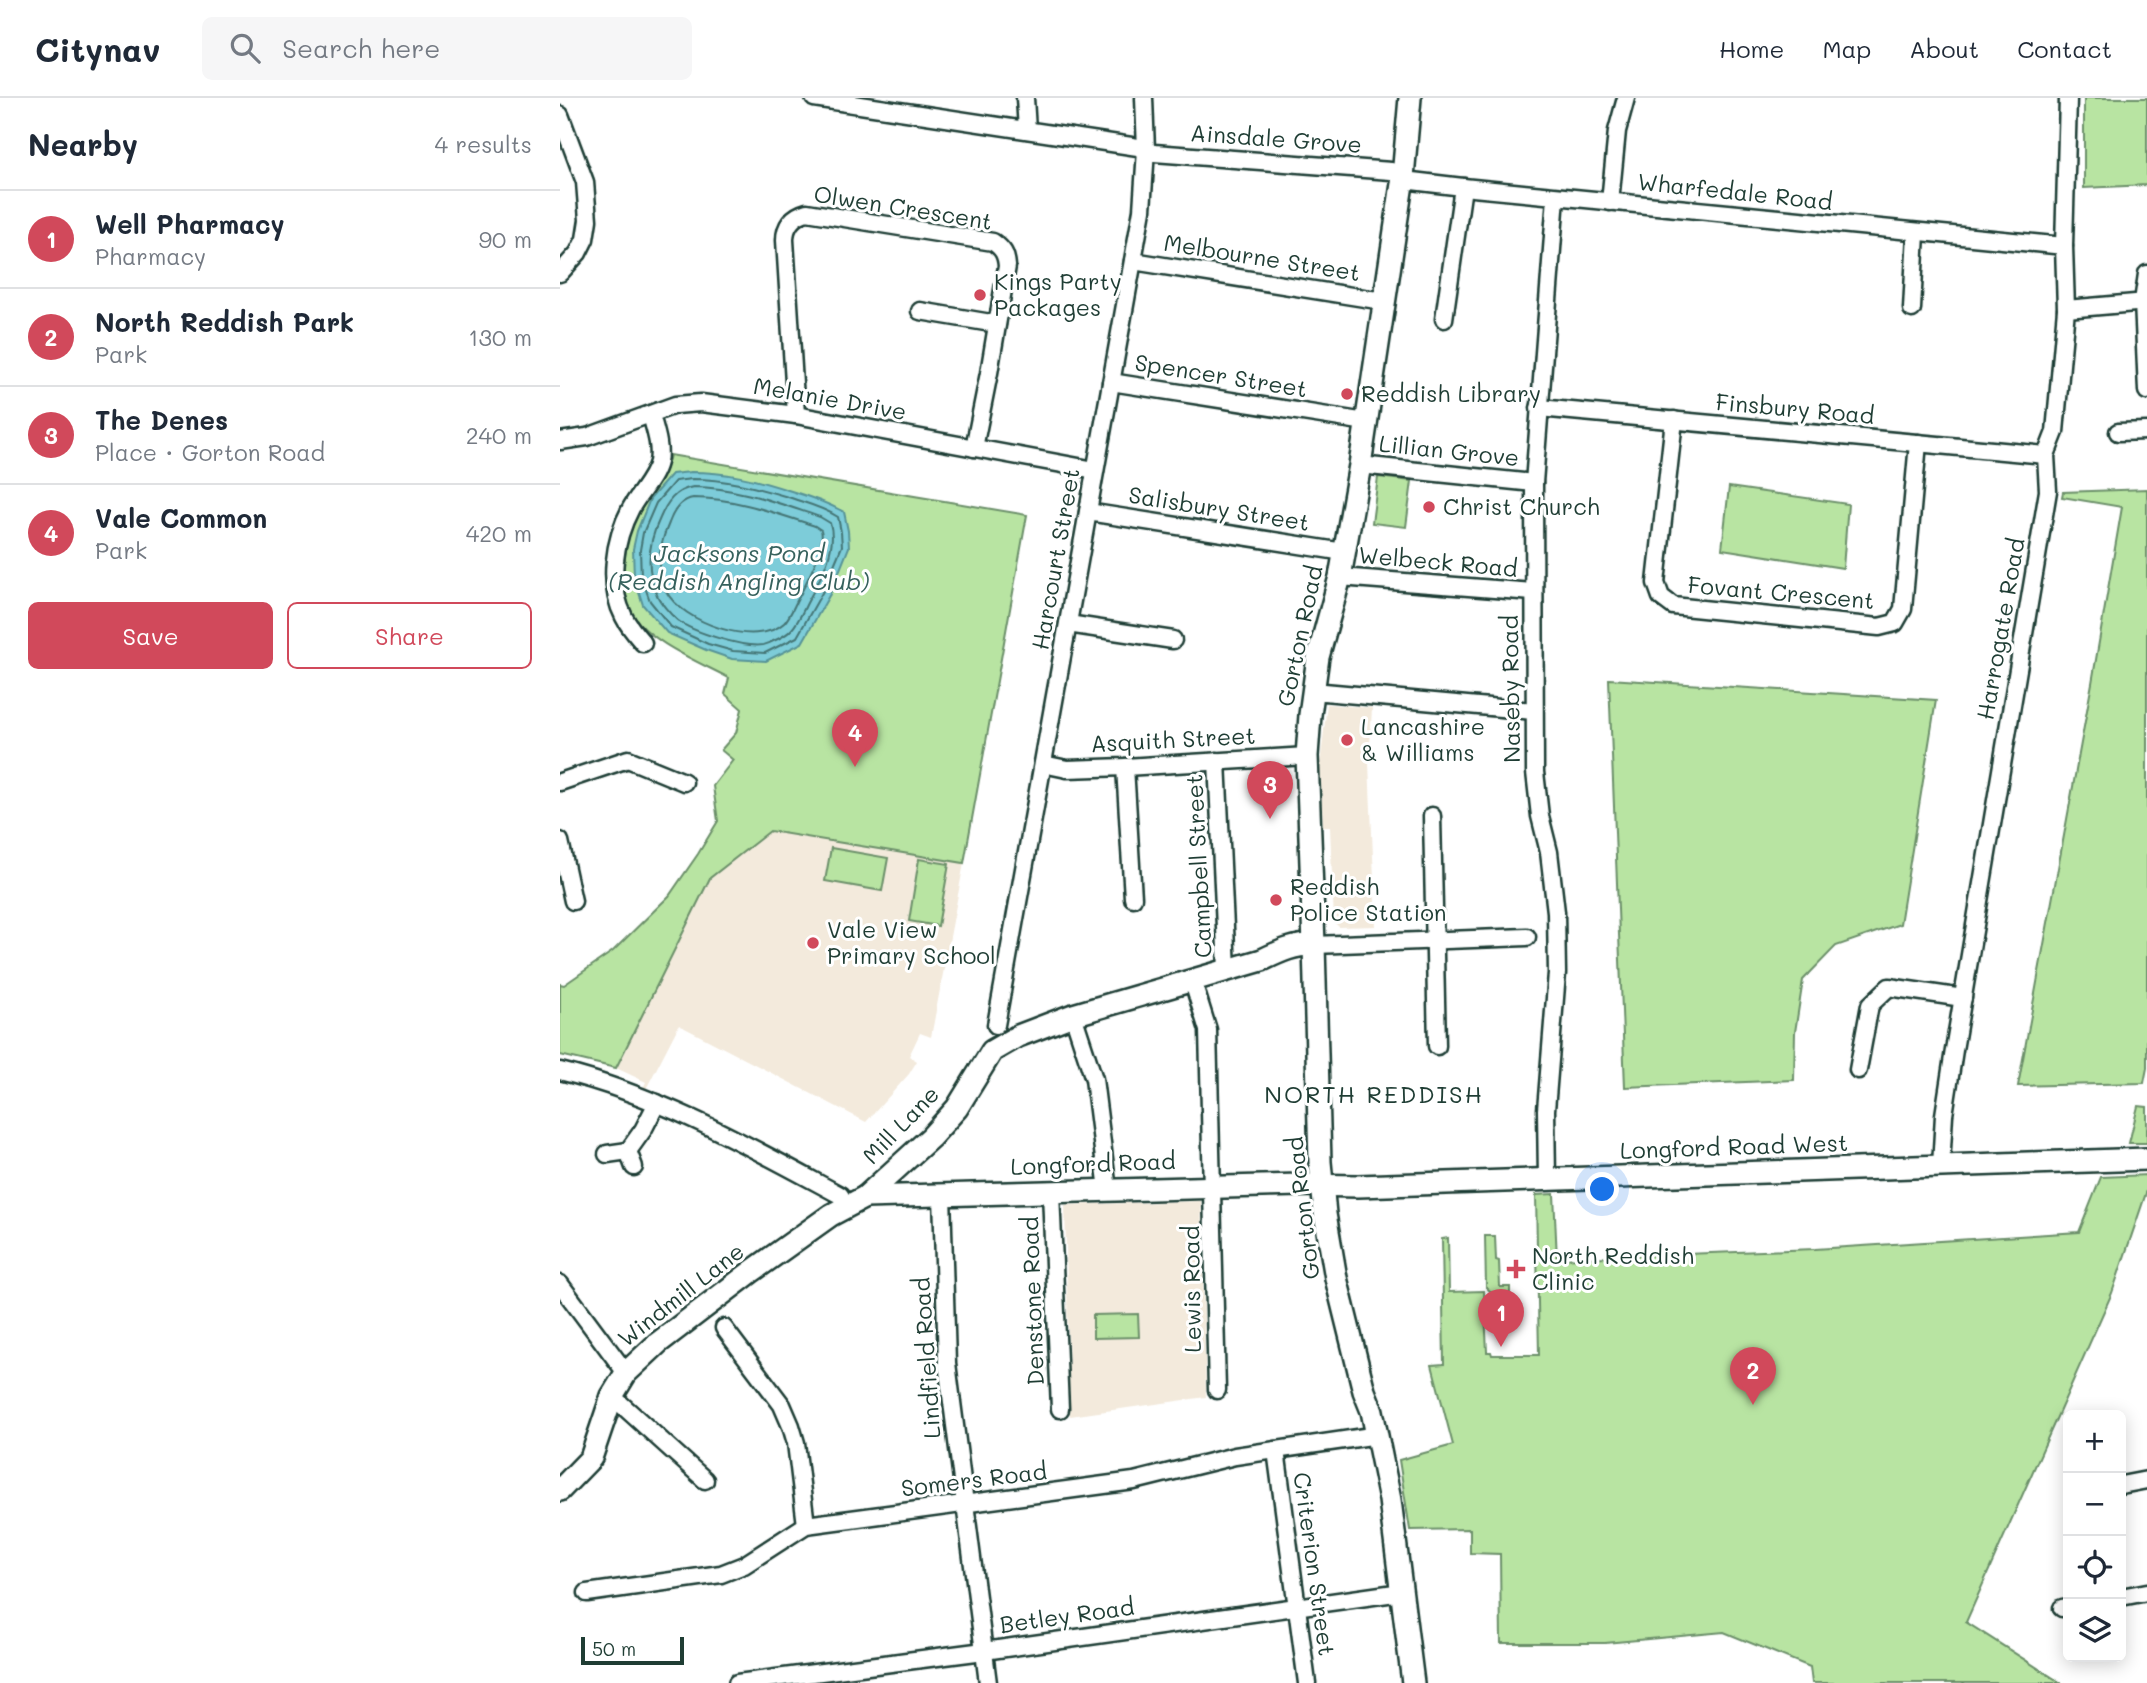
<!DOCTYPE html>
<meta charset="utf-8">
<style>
body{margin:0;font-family:Mali,sans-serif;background:#f6f6f7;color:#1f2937}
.controls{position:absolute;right:21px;bottom:21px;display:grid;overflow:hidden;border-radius:10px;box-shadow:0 4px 18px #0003}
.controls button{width:63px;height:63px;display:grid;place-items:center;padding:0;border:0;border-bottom:2px solid #e0e1e3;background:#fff;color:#1f2937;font:35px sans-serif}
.scale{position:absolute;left:21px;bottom:18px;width:103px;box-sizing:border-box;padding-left:7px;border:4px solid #1f3d34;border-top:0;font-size:19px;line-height:24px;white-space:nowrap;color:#1f3d34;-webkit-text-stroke:5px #fff;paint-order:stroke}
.you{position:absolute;left:1043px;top:1092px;width:24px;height:24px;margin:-18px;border:5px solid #fff;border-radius:50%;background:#1a73e8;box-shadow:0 0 0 10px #1a73e833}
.badge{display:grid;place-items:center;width:46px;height:46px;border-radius:50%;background:#d1495b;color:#fff;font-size:23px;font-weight:700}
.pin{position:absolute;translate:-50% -58px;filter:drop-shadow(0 2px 4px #0008)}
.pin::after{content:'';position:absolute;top:37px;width:24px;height:21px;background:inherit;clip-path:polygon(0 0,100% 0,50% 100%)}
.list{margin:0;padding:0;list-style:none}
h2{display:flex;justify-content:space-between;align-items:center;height:91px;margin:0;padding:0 28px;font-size:30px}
h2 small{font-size:23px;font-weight:400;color:#747a83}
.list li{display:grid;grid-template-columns:46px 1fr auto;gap:21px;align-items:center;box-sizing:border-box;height:98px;padding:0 28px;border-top:2px solid #e0e1e3}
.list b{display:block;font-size:26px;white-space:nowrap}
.list p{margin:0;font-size:23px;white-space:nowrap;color:#747a83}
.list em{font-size:23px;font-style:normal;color:#747a83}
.actions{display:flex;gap:14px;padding:21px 28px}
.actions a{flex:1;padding:16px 0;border:2px solid #d1495b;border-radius:10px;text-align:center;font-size:24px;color:#d1495b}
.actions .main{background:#d1495b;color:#fff}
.icon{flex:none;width:38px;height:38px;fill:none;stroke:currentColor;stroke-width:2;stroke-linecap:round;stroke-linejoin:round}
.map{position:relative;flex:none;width:1587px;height:1585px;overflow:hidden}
header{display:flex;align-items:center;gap:42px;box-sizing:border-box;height:98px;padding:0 35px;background:#fff;border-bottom:2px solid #e0e1e3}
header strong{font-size:33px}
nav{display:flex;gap:38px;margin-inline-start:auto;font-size:24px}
.search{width:490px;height:63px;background:#f6f6f7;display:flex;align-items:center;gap:18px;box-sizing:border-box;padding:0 24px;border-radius:10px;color:#747a83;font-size:26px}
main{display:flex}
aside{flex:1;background:#fff}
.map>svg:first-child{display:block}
.built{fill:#f3eadc}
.green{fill:#b8e4a2;stroke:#6c906b;stroke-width:2}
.water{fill:#7dccd9;stroke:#579397;stroke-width:2}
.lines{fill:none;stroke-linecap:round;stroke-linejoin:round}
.shore{stroke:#457676;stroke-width:2}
.street-casing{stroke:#1f3d34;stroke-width:21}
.secondary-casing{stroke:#1f3d34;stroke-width:26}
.street{stroke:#fff;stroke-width:16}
.secondary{stroke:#fff;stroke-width:21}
.poi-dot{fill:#d1495b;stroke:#fff;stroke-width:2.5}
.labels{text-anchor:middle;stroke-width:6;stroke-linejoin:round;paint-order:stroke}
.street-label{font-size:23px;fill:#1f3d34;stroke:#fff}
.poi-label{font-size:23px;fill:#1f3d34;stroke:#fff;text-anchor:start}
.water-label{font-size:24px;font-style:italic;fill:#36615d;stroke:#fff}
.neighbourhood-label{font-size:24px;letter-spacing:2px;fill:#1f3d34;stroke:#fff}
</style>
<header>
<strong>Citynav</strong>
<div class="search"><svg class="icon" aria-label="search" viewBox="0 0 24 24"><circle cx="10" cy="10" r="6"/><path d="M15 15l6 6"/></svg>Search here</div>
<nav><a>Home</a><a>Map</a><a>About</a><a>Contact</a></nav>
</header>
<main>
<aside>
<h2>Nearby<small>4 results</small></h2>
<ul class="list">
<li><span class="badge">1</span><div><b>Well Pharmacy</b><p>Pharmacy</p></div><em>90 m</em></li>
<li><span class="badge">2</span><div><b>North Reddish Park</b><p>Park</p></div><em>130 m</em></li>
<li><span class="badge">3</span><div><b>The Denes</b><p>Place · Gorton Road</p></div><em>240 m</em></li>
<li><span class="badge">4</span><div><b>Vale Common</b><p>Park</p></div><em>420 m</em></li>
</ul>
<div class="actions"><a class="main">Save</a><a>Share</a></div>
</aside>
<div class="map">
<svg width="1587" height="1585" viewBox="0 0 1587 1585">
<rect width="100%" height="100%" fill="#fff"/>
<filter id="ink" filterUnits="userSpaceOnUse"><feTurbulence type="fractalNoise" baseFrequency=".0143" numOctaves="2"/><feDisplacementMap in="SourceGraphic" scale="14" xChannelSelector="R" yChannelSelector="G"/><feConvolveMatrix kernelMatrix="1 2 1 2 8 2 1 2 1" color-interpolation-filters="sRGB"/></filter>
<g filter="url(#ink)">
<g class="built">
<polygon points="767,606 812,610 809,665 816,828 779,829 774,824 770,729 763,729 760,667"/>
<polygon points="210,733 404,765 371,939 360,935 349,958 357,963 349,976 306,1024 119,927 86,991 83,990 86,984 56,970 150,780"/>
<polygon points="641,1103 646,1299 510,1318 505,1107"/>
</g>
<g class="green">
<polygon points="1524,0 1587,0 1587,87 1524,90"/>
<path d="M110,357L467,417L404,765L210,733L150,780L56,970L0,957V886L4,887L53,853L109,798L138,756L158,723L153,688L173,662L161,652L176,635L182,611L165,596L169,580C141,565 87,543 72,515C66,504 64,492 64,479C63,460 67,440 75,422C86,399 105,381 110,357Z"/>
<polygon points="818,379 852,383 846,429 812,425"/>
<polygon points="1169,389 1288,406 1283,470 1162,451"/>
<polygon points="1587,391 1587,970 1584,985 1458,988 1532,585 1562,409 1502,399 1503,394"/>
<polygon points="1049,581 1376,602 1340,826 1276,848 1243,882 1235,934 1234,982 1065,989"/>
<polygon points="271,750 328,760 322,793 265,783"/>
<polygon points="359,761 389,766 378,828 349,823"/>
<polygon points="1578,1008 1587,1009 1587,1045 1569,1045"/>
<polygon points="1587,1077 1587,1092 1552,1195 1406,1524 1501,1585 1252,1585 1250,1569 1164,1534 1045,1545 941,1545 940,1456 910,1455 910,1431 850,1432 839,1362 893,1347 872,1267 884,1266 882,1141 888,1140 889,1194 924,1193 927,1254 931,1254 932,1257 979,1257 976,1097 994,1096 997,1161 1255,1151 1519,1134 1541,1079"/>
<polygon points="925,1138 935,1138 936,1162 939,1163 940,1189 950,1189 950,1195 933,1196 926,1189"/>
<polygon points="578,1216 579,1239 533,1240 533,1217"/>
</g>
<path class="water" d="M131,374C167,374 194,381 228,392C248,398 266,404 284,414L288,433L289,449L270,496L242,545L206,563L172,561L146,552L107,535L83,507L74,479L73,451L77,433L90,401L112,376Z"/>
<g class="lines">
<g class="shore">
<path d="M132,381C166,381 195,389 228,399C245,405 263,409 278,419L281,434L282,448L263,493L237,539L205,555L173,553L148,546L111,529L90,503L81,478L80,452L83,435L96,405L115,383Z"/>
<path d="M133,389C177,389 218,405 260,419L270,425C278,451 260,481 247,505C243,513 238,525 231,532C226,538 210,545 203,547C184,550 132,534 117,522C110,516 100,504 97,497C85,470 88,445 100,420C107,404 115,392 133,389Z"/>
<path d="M133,400C176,400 215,415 255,428L261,432C266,449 248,480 240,497C235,505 231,518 224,525C196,551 122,524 106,493C95,470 99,447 109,425C113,414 120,402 133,400Z"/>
</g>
<defs>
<g id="street">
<polyline points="254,0 578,49 594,55 831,73 852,83 903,89 1504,148"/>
<polyline points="465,0 467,32"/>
<polyline points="0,17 25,84 28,122 25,141 18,155 0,175"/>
<polyline points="1050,104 1057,33 1066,0"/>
<polyline points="573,163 823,203"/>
<polyline points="1587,176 1583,204 1587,293"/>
<polyline points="1352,211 1356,135"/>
<polyline points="1506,211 1587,204"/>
<polyline points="360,213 437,226"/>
<polyline points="884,221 903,89"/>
<polyline points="551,284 806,324"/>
<polyline points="979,310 1486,357"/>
<path d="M236,317L225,142C225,128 232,118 247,114L433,144C443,151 446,156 447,168L429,275L414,350"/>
<polyline points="1114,322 1096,485 1101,499 1113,508 1319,529 1335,525 1343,511 1358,345"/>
<polyline points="1558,334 1587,333"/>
<polyline points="0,343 27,339 115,307 141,305 236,317 535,372"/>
<polyline points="800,367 974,385"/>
<polyline points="528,414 784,454"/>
<polyline points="780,479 973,494"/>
<polyline points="508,526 613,542"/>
<path d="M83,545C76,537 69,529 64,519C47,486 54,442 71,410C79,395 94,381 98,364C101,348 95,332 91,317"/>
<polyline points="753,593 974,613"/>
<polyline points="657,663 667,871"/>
<polyline points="483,666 507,671 565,669 747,658"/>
<polyline points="565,669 573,800"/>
<polyline points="0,684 68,661 124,684"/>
<polyline points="872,718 877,948"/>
<polyline points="0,743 13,803"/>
<polyline points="754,847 967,839"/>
<polyline points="632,881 648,932 657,1292"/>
<polyline points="513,917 534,981 548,1092"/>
<polyline points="436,927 582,112 586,52 584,0"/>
<polyline points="1298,972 1310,907 1329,889 1403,900"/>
<path d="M0,973C101,998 189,1048 280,1097L287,1108"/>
<polyline points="47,1056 68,1053"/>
<polyline points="1381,1068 1384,1017 1394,952 1488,393 1486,357 1495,334 1506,211 1504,148 1508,0"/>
<polyline points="74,1069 68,1053 83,1032 97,1005"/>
<polyline points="987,1081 986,1012 997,875 996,814 989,754 980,718 975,674 974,385 996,99"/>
<polyline points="491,1094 500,1311"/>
<polyline points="382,1097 387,1265 428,1585"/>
<polyline points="0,1186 66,1275"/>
<polyline points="164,1230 222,1307 231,1328 236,1345 246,1427"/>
<polyline points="52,1298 145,1382"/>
<polyline points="716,1352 747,1585"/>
<polyline points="1561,1387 1587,1382"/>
<polyline points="27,1495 161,1476 184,1467 246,1427 574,1383 675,1358 818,1337"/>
<polyline points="1561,1499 1587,1494"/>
<polyline points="1502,1510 1508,1509"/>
<polyline points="177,1585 424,1553 842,1494"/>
</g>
<g id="secondary">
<polyline points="850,0 843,79 800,367 780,479 758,559 750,617 747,658 754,847 760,1064 765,1116 776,1180 804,1293 812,1313 830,1402 853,1585"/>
<polyline points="305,1099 740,1087 798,1088 1587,1061"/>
<path d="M0,1392L31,1360L52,1298L66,1275L98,1245L191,1174L271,1117L305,1099L371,1039L397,1010L432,953L458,938L513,917L702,862C719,854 735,846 754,847"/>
</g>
</defs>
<use href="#street" class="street-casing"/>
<use href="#secondary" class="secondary-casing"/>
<use href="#street" class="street"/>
<use href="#secondary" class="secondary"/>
</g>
</g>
<g class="poi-dot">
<circle cx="420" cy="197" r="7"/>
<circle cx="787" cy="296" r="7"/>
<circle cx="869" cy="409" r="7"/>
<circle cx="787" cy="642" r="7"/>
<circle cx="716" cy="802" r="7"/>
<circle cx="253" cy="845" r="7"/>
<path d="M952.5 1160.5h7v7h7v7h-7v7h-7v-7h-7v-7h7z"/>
</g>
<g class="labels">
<g class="street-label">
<text transform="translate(716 41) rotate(4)" y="8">Ainsdale Grove</text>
<text transform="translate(1175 94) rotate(6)" y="8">Wharfedale Road</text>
<text transform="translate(343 110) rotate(9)" y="8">Olwen Crescent</text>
<text transform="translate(702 160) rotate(9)" y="8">Melbourne Street</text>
<text transform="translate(661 278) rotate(9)" y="8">Spencer Street</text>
<text transform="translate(270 301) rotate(10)" y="8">Melanie Drive</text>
<text transform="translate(1235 311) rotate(5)" y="8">Finsbury Road</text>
<text transform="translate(889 353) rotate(6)" y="8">Lillian Grove</text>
<text transform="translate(659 411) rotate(9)" y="8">Salisbury Street</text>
<text transform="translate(496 461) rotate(-80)" y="8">Harcourt Street</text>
<text transform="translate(878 464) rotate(5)" y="8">Welbeck Road</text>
<text transform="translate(1221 495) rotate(5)" y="8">Fovant Crescent</text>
<text transform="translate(1441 531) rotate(-80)" y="8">Harrogate Road</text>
<text transform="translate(740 538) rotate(-78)" y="8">Gorton Road</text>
<text transform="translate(951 591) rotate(-91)" y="8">Naseby Road</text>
<text transform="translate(613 642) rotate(-3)" y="8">Asquith Street</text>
<text transform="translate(639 768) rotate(-93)" y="8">Campbell Street</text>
<text transform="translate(341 1027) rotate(-46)" y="8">Mill Lane</text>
<text transform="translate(1174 1049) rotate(-2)" y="8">Longford Road West</text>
<text transform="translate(533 1066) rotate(-2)" y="8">Longford Road</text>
<text transform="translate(743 1110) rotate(-97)" y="8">Gorton Road</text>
<text transform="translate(632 1191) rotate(-91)" y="8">Lewis Road</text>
<text transform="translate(121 1197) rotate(-38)" y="8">Windmill Lane</text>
<text transform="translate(473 1203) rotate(-92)" y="8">Denstone Road</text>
<text transform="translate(367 1260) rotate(-94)" y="8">Lindfield Road</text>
<text transform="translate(414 1382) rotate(-7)" y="8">Somers Road</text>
<text transform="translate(754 1466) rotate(82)" y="8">Criterion Street</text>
<text transform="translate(507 1518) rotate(-8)" y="8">Betley Road</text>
</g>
<g class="poi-label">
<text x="434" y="192">Kings Party<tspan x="434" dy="26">Packages</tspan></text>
<text x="801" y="304">Reddish Library</text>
<text x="883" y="417">Christ Church</text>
<text x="801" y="637">Lancashire<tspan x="801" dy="26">&amp; Williams</tspan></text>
<text x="730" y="797">Reddish<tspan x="730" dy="26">Police Station</tspan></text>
<text x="267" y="840">Vale View<tspan x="267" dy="26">Primary School</tspan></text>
<text x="972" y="1166">North Reddish<tspan x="972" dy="26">Clinic</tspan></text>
</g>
<g class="water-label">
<text x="179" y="464">Jacksons Pond<tspan x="179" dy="28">(Reddish Angling Club)</tspan></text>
</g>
<g class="neighbourhood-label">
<text x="814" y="1005">NORTH REDDISH</text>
</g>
</g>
</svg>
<div class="controls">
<button>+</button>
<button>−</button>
<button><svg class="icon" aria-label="locate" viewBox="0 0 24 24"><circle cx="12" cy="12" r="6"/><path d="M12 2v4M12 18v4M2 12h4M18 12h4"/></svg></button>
<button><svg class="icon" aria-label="layers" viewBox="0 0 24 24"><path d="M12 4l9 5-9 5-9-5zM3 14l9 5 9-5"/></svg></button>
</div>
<div class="scale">50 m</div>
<div class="you"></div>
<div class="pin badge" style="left:941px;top:1249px">1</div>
<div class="pin badge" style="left:1193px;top:1307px">2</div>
<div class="pin badge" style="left:710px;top:721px">3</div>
<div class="pin badge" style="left:295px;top:669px">4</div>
</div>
</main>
